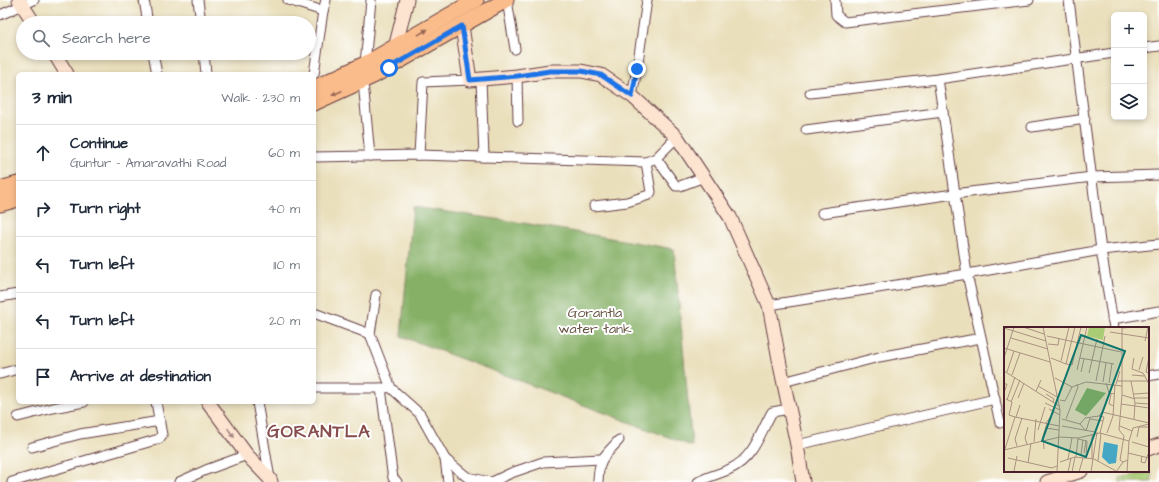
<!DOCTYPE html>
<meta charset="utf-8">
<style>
body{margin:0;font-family:"Architects Daughter",sans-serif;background:#f6f6f7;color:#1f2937}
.controls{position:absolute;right:12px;top:12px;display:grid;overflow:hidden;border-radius:6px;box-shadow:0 2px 6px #0003}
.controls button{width:36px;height:36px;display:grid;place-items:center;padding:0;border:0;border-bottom:1px solid #e0e1e3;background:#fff;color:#1f2937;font:20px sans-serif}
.stop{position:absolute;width:12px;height:12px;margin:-9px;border:3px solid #1a73e8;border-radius:50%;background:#fff}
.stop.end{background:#1a73e8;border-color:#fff;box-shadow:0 1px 4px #0008}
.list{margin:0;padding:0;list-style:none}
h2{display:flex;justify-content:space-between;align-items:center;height:52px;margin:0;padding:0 16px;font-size:17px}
h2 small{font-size:13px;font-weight:400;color:#747a83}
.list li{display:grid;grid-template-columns:26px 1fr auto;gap:12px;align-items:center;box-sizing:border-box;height:56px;padding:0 16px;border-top:1px solid #e0e1e3}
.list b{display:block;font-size:15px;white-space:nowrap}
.list p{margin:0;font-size:13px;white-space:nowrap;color:#747a83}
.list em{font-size:13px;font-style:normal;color:#747a83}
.icon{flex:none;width:22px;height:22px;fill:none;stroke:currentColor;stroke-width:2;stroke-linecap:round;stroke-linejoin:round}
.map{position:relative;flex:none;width:1159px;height:482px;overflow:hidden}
.search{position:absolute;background:#fff;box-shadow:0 2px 6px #0003;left:16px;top:16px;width:300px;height:44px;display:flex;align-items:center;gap:10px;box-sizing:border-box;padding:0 14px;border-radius:22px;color:#747a83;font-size:15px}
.panel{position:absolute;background:#fff;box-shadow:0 2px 6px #0003;left:16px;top:72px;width:300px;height:332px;border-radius:6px}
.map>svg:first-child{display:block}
.green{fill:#a9cc75;stroke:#7a7650}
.forest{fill:#86b066;stroke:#686848}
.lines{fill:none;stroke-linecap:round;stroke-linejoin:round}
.street-casing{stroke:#623c41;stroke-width:11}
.secondary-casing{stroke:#623c41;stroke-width:15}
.primary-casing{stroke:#623c41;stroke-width:17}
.street{stroke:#fff;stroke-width:9}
.secondary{stroke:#fde4d1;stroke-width:13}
.primary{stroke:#fabc8b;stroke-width:15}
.oneway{fill:#996656}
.oneway2{fill:#a4827e}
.route{stroke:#1a73e8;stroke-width:5}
.labels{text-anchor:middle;stroke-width:4;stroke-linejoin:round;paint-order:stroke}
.park-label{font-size:14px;fill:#665341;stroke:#fff}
.district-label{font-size:18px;font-weight:bold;letter-spacing:1px;fill:#864d4c;stroke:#fff}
.inset-road{fill:none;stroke:#aa9281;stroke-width:1}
.view{fill:#0f766e;fill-opacity:0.15;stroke:#0f766e;stroke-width:2}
.inset-edge{fill:none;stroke:#4a1f2b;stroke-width:2}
</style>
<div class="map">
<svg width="1159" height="482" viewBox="0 0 1159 482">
<rect width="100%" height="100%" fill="#fff"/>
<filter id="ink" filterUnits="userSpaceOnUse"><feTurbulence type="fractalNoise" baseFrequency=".025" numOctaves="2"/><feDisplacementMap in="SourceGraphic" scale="8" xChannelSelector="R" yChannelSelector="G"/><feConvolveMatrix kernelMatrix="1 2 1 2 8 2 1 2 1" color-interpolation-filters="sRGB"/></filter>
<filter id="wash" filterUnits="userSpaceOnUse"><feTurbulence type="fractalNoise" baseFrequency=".012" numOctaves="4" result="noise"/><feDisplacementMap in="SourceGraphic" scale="16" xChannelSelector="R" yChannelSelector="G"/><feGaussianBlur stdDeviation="0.9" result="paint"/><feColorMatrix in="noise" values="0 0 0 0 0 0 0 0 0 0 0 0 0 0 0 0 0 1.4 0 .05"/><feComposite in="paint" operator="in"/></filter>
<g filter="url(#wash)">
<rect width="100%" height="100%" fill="#eadfbb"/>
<polygon class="green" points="1151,472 1152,482 1120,482 1120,478"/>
<polygon class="forest" points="413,207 523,223 674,249 692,446 401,336"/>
</g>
<g filter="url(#ink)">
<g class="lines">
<defs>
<g id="street">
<polyline points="144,0 148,23"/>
<polyline points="198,0 201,23"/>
<polyline points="288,0 323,11"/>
<polyline points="507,0 515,49"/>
<polyline points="835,0 836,15 845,22 1029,0"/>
<polyline points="1069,0 1101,250 1114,328"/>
<polyline points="0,15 34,0"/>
<polyline points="1144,48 1159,46"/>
<polyline points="153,53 157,74"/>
<polyline points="204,53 206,74"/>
<polyline points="365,64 371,0"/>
<polyline points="314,74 323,11 326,0"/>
<polyline points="517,76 518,121"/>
<polyline points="938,79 967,274 1000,423"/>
<polyline points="481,80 484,157"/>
<polyline points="363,82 370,156"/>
<polyline points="810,93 938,79 1114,53"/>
<polyline points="632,96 637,69 647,0"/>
<polyline points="1032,127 1085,119"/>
<polyline points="806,130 943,112"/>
<polyline points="419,155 423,82 470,80"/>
<polyline points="314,157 419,155 646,162 656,158 677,137"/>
<polyline points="656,158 676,186 680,186 704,177"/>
<polyline points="594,206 627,202 649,195 651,192 646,162"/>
<polyline points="822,213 954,194 1092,177 1159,175"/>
<polyline points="0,297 18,294"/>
<polyline points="769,305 967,274 1101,250 1159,244"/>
<polyline points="314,313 370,334 391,388 420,414 445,459 467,477 490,482"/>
<polyline points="1112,319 1159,311"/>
<polyline points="370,334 376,295"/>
<polyline points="0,374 18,369"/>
<polyline points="1148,376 1159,374"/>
<polyline points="783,382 879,357 981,338"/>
<polyline points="314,388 386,388"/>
<polyline points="381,388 392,472 393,478 397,482"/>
<polyline points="257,402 270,479"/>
<polyline points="18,417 53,408 84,402"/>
<polyline points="797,445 995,399"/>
<polyline points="32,447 80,434 160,421"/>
<polyline points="445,459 448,482"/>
<polyline points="12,482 159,439 162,435 156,402"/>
<polyline points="179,482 206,470 247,455"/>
<polyline points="492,482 511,473 543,462 601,459"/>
<path d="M598,482C599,457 603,458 619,440"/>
<path d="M698,482C708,476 720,474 730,469C754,458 760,433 772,412L789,409"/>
</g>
<g id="secondary">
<polyline points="19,0 34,23"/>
<polyline points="462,26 470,80 517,76 550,71 581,71 601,75 632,96 677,137 730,217 769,305 781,370 797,445 803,482"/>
<polyline points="395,48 407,0"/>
<polyline points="54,53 67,74"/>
<polyline points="208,402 247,455 270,479 271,482"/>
<polyline points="1148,449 1159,445"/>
<polyline points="1047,482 1081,471"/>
</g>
<g id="primary">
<polyline points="314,88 365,64 476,0"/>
<polyline points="314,103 373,76 506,0"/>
<polyline points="0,189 18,184"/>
<polyline points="0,204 18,199"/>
</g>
</defs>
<use href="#street" class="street-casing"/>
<use href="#secondary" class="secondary-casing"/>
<use href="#primary" class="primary-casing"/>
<use href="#street" class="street"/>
<use href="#secondary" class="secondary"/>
<use href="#primary" class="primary"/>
</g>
<defs><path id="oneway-solid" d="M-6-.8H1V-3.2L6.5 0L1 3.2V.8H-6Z"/></defs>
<g class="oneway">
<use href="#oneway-solid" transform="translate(423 32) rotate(-31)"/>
<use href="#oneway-solid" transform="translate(337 93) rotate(156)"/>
</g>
<use class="oneway2" href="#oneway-solid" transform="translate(231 433) rotate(54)"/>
</g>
<g class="lines" filter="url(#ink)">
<polyline class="route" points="389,68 462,26 470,80 517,76 550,71 581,71 601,75 632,96 637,69"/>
</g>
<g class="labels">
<g class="park-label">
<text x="595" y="317">Gorantla<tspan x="595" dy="16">water tank</tspan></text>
</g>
<g class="district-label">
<text x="319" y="437">GORANTLA</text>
</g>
</g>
<g transform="translate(1004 327)">
<rect width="145" height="145" fill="#eadfbb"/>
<path d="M85,0H101L99,13L83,9Z" fill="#a9cc75"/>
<path d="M83,61L102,66L82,89L71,83Z" fill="#86b066"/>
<path d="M100,115L114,118L112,136L105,137L98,130Z" fill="#46a7c5"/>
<path class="inset-road" d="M19,0L40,7M39,0L56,83L53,145M118,0V68L115,103L120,109L116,133L119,135M0,1L42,14M118,1L133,0M106,5L145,11M43,9L117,25M7,11L44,22M141,14L144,0M44,17L54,18L55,12M0,21L46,35M145,30L142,45L145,46M0,31L10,0M47,31L62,37L71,0M76,31L110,37M130,31L128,42L139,46L145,57M57,34L65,0M62,37L68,38L77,0M73,43L83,0M135,43L139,30M0,44L55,79M3,45L10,24M77,45L80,32M85,46L93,12M8,48L16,26M128,48L140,49M51,51L68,60M92,54L101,9M113,54H145M127,54L131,76L130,92M99,55L102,36M102,56L105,66L111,67M105,56L108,36M0,57H3L0,66M112,57L116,44M34,59L53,70M32,64L37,53M42,67L50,72L49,75M107,67L105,77L110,79M130,67L145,66M118,68L131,72M14,71L20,56M130,71H145M3,73L11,50M56,73L61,74L68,60L82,55L118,59M7,75L16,53M41,76L56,83M131,76L145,77M117,77L145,81M45,82L56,88M95,89L100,90L96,106M109,89L111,57M11,90L55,99M12,90L16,78M58,92L76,97L82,104L86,91M62,92L74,60L73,57M86,92L99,94M42,96L50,85M76,97L81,91L95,89L98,85L145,96M58,99L91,105M116,99L128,104M42,101L55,103M34,103L41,80M103,106L109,89M88,107V132M56,110L74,111L96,106L125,114L129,101L145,97M133,110L135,100H145M74,112L83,114L82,131M30,115L32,92M128,115L145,120M23,117L21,111L24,100M13,119L11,112L18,91M1,122L11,90L5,88L8,75L2,72M40,122L39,109L43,96M0,123L56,110M80,126L82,114M124,126L145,131M77,127L79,113M138,129L137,135L141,136L144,127M72,130L74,111M4,131L48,141L53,139M64,132L68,111M94,134L97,106M56,135L71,130L90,132L112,144M24,136L27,116M10,144L13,129M64,145L67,131M68,145L71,130M75,145L79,131M87,145L93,105M112,145L119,135L124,133M123,145L125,114"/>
<path class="view" d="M77,8L121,24L82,130L38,114Z"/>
<rect width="145" height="145" class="inset-edge"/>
</g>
</svg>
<div class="controls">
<button>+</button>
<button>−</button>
<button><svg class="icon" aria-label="layers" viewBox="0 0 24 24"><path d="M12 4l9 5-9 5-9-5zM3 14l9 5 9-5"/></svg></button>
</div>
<div class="stop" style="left:389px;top:68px"></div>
<div class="stop end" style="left:637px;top:69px"></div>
<div class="search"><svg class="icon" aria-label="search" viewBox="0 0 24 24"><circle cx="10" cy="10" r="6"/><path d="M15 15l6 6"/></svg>Search here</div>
<section class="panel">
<h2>3 min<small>Walk · 230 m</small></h2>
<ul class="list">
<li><svg class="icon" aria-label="ahead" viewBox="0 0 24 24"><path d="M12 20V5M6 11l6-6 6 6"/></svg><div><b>Continue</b><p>Guntur - Amaravathi Road</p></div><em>60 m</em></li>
<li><svg class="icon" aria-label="right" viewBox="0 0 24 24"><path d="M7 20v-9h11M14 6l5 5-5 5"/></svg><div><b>Turn right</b></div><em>40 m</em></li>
<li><svg class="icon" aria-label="left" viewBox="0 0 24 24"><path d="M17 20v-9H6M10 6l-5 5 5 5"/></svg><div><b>Turn left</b></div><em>110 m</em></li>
<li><svg class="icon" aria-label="left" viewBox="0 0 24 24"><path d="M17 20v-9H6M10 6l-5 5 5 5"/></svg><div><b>Turn left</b></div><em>20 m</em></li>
<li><svg class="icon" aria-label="arrive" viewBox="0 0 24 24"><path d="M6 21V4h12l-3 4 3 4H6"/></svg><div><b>Arrive at destination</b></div></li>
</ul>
</section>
</div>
